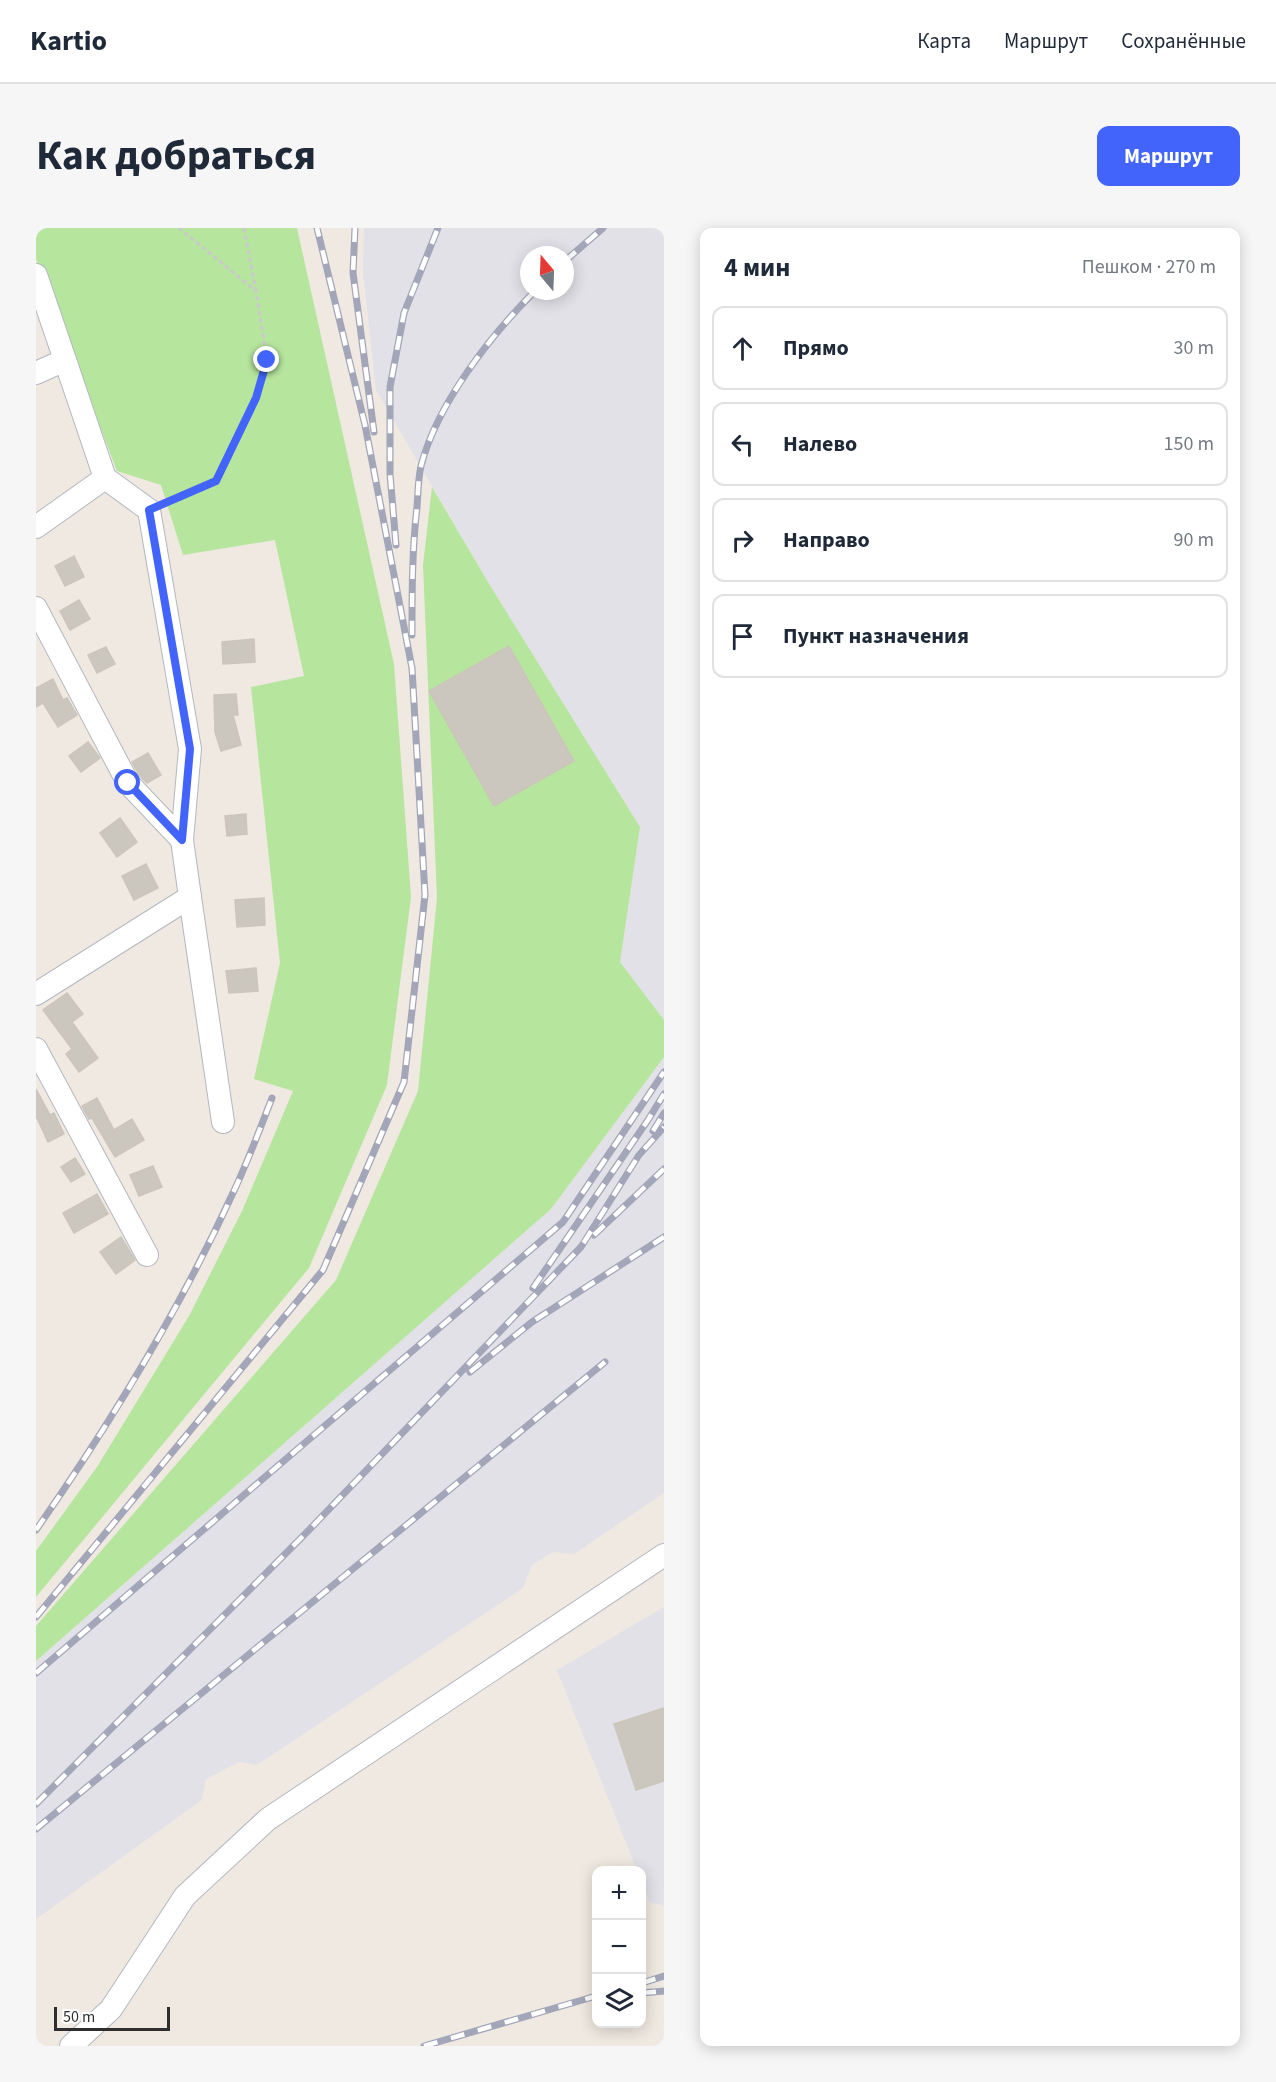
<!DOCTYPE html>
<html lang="ru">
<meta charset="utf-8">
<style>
body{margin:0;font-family:"Source Sans 3",sans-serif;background:#f6f6f7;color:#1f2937}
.controls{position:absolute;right:18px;bottom:18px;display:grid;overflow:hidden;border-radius:12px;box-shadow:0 3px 15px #0003}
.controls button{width:54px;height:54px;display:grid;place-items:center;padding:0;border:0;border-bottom:2px solid #e0e1e3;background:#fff;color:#1f2937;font:30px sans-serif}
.compass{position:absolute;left:484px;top:18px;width:54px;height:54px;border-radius:50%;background:#fff;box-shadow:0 3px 15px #0003;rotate:341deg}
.scale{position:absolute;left:18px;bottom:15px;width:116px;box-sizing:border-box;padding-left:6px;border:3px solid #2e2e2e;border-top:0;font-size:16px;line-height:21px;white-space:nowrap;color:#2e2e2e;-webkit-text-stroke:4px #fff;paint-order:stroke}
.stop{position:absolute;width:18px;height:18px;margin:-14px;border:4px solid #4264fb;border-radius:50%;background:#fff}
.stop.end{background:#4264fb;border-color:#fff;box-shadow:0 2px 6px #0008}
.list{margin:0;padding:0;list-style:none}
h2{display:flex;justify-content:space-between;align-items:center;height:78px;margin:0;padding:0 24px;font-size:26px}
h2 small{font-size:20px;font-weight:400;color:#747a83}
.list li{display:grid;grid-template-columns:39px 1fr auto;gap:18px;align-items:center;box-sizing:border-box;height:84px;margin:0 12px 12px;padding:0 12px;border:2px solid #e0e1e3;border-radius:12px}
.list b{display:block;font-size:22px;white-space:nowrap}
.list em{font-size:20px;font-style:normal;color:#747a83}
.icon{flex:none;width:33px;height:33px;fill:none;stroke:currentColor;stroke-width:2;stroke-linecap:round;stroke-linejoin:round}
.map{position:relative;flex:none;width:628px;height:1818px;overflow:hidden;border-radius:12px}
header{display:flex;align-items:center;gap:36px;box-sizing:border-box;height:84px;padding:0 30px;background:#fff;border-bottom:2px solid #e0e1e3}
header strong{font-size:28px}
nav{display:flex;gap:33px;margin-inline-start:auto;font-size:21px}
.intro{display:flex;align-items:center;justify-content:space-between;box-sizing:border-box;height:144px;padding:0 36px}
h1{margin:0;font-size:42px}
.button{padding:15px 27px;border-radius:12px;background:#4264fb;color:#fff;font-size:21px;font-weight:700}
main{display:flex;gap:36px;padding:0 36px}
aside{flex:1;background:#fff;border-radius:12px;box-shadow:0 3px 15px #0003}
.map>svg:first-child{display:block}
.industrial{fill:#e3e1e8;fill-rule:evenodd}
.green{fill:#b6e59e}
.building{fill:#cbc7bf;stroke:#cbc5ba;stroke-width:1.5}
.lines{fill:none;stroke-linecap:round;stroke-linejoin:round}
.minor-casing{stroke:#b4b7c1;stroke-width:24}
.path{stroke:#c9c9c9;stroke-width:3;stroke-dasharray:4.5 3;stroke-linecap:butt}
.minor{stroke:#fff;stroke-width:22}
.rail-casing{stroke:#a3a6b8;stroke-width:7}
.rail{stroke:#fff;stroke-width:4.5;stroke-dasharray:14;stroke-linecap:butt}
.route{stroke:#4264fb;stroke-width:8}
</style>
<header>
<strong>Kartio</strong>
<nav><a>Карта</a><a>Маршрут</a><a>Сохранённые</a></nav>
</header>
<div class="intro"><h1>Как добраться</h1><a class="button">Маршрут</a></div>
<main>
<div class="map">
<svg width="628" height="1818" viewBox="0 0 628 1818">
<rect width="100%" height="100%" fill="#efe9e1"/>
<g class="industrial">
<path d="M328,0H628V792L584,734L604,599L455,359L340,162L327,45ZM493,27H529V63H493Z"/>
<polygon points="628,829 628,1265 538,1326 517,1324 496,1337 487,1360 221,1537 203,1534 170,1551 166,1572 0,1691 0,1433 515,981"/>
<polygon points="628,1379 628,1677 614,1675 606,1654 606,1642 601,1642 521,1442"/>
</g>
<g class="green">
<polygon points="0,0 261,0 358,436 375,669 351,857 273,1040 0,1369 0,1323 61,1239 153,1088 206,983 257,863 218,851 244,735 215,459 268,448 239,312 147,327 125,257 81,243 0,31"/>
<polygon points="396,259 455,359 604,599 584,734 628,792 628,829 515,981 0,1433 0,1398 300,1052 382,863 401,670 387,337"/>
</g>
<g class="building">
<polygon points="38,328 48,349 29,358 19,338"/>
<polygon points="43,372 54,391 34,402 24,383"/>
<polygon points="218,411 219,434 187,436 186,414"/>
<polygon points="473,418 538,533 458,578 393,463"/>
<polygon points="70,419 79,436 61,445 52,427"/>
<polygon points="17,451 27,472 31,470 41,487 22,499 7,475 0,479 0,460"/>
<polygon points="200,466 202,487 197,487 205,517 185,523 179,504 178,467"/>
<polygon points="52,514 64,530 45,544 33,528"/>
<polygon points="112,525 125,547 111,555 103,547 96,534"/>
<polygon points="210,586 211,606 191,608 189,588"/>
<polygon points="84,590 101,614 81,629 64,605"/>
<polygon points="110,636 122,660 98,672 86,648"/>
<polygon points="228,670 229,697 201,699 199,672"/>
<polygon points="220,740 222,763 193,765 190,743"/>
<polygon points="31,765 47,786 36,794 62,830 43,844 30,826 36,821 7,782"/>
<polygon points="0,861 14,887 18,885 28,906 12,914 0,888"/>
<polygon points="61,870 78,902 96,891 108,912 79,929 56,890 53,891 46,878"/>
<polygon points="39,930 49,946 35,954 25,939"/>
<polygon points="117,938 126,959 103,968 94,947"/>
<polygon points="61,966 72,986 38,1005 27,985"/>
<polygon points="85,1009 99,1032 80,1046 64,1024"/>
<polygon points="628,1480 628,1553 600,1562 578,1496"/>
</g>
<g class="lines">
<defs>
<g id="minor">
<polyline points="0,47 29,132 0,145"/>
<polyline points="0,299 69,250 29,132"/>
<polyline points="0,380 92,555 146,612"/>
<polyline points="154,669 187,894"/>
<polyline points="0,766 154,669 146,612 154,521 113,282 69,250"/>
<polyline points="0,821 111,1027"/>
<polyline points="35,1818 75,1781 149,1668 232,1591 628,1327"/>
</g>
</defs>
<use href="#minor" class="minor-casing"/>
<g class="path">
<polyline points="208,0 220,63"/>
<polyline points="129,275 180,253 220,170 231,132 220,63 143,0"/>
</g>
<use href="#minor" class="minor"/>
<defs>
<g id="rail">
<polyline points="319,0 317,45 338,204"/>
<polyline points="529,33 567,0"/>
<polyline points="360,317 354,246 354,159 368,85 402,0"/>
<path d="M376,407C376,363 376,323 381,279C382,266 382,251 385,238C401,176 454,108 499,63"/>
<polyline points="617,903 628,885"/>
<polyline points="558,1007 628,941"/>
<polyline points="497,1060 612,892 628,866"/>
<polyline points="434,1144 496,1094 628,1009"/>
<path d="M0,1302C74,1196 142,1085 196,967C211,936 223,903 236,870"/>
<polyline points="0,1389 287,1042 368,854 389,667 376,440 329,197 281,0"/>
<polyline points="0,1445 527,994 628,844"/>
<polyline points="0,1576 272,1303 545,1019 603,927 628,899"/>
<polyline points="0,1601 569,1134"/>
<polyline points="606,1755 628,1748"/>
<polyline points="606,1765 628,1763"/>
<polyline points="388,1818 560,1768"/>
</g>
</defs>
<use href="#rail" class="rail-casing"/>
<use href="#rail" class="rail"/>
</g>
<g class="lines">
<polyline class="route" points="92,555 146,612 154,521 113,282 180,253 220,170 231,132"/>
</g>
</svg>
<div class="controls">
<button>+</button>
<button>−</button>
<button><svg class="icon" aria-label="layers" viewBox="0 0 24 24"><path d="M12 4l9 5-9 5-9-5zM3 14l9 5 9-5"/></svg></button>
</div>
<svg class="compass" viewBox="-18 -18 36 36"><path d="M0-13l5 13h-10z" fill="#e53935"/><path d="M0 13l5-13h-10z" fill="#747a83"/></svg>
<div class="scale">50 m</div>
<div class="stop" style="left:92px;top:555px"></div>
<div class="stop end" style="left:231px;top:132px"></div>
</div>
<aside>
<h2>4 мин<small>Пешком · 270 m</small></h2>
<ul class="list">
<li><svg class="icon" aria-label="ahead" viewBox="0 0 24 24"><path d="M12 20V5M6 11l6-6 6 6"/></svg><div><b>Прямо</b></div><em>30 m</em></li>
<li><svg class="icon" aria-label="left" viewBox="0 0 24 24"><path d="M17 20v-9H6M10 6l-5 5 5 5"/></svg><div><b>Налево</b></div><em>150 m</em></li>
<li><svg class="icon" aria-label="right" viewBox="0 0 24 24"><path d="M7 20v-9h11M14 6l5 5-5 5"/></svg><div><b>Направо</b></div><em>90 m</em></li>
<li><svg class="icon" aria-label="arrive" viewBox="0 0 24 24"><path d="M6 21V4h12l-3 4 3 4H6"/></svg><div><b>Пункт назначения</b></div></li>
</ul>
</aside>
</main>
